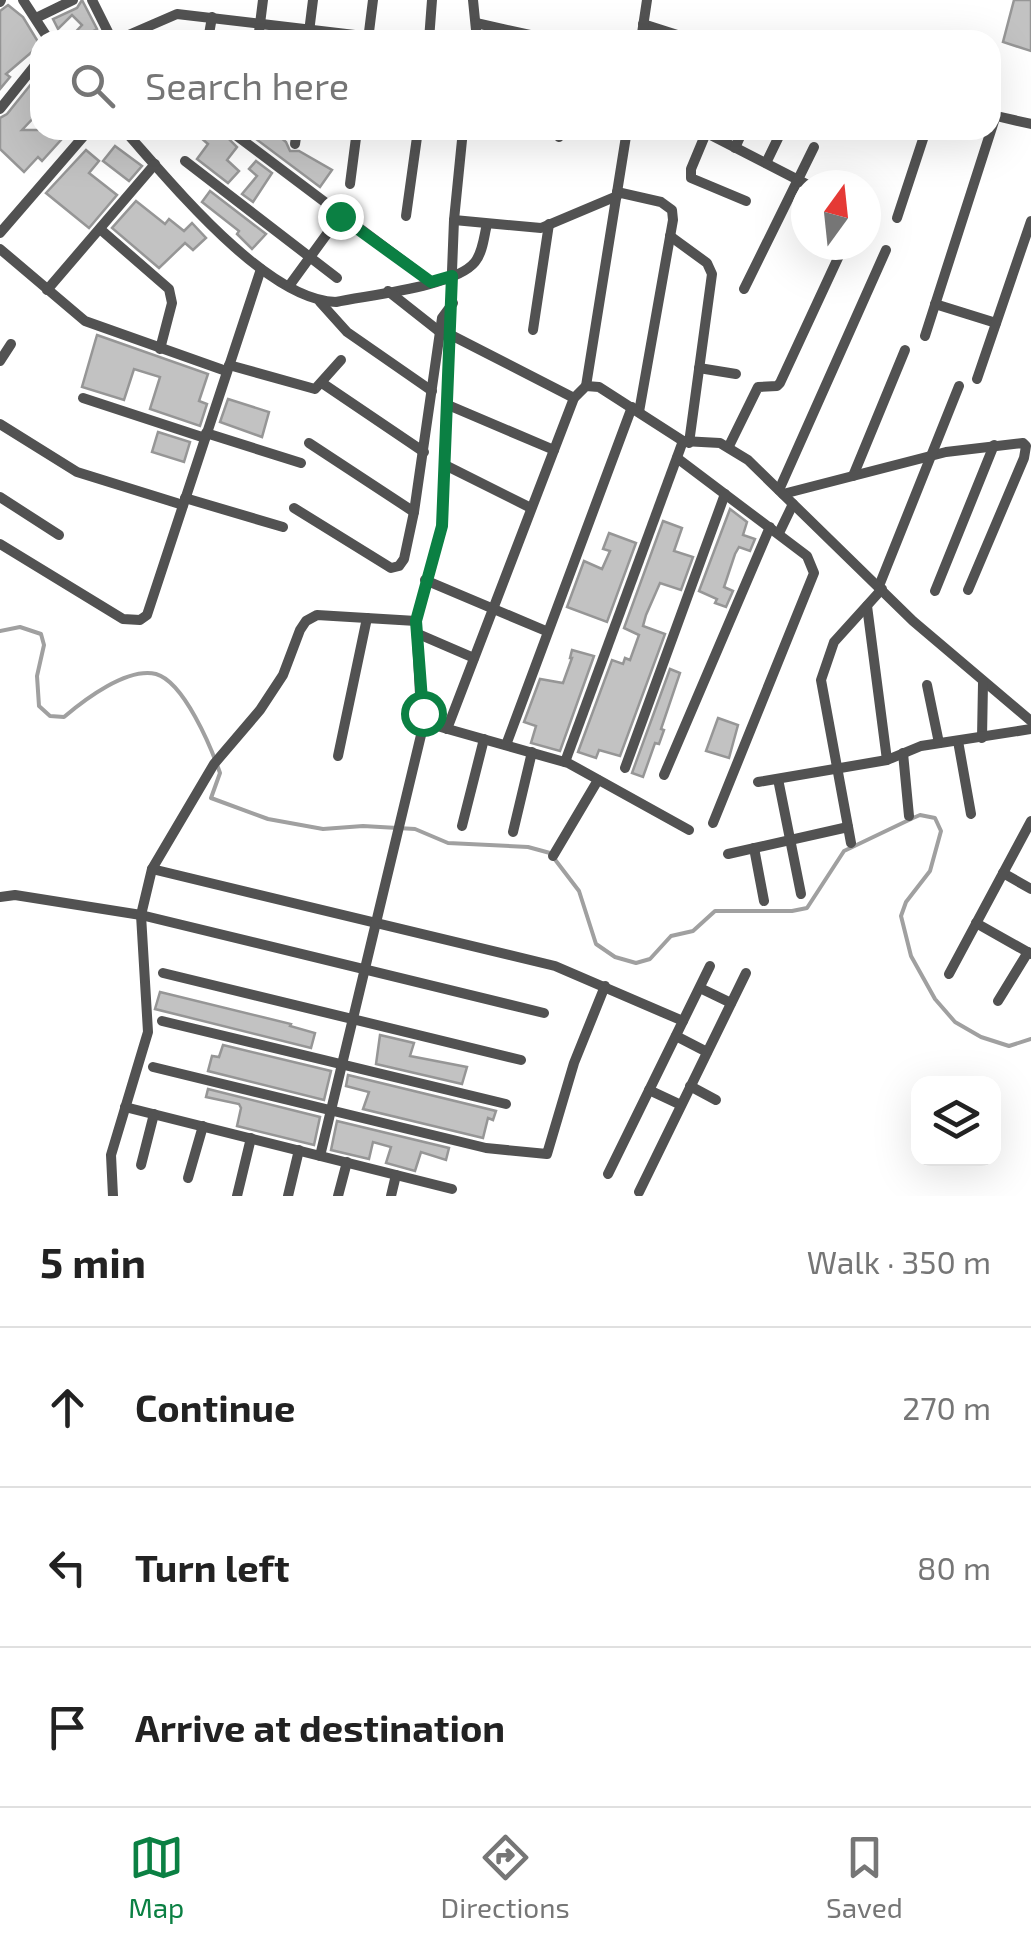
<!DOCTYPE html>
<meta charset="utf-8">
<style>
body{margin:0;font-family:"Exo 2",sans-serif;background:#f2f2f2;color:#222}
.controls{position:absolute;right:30px;bottom:30px;display:grid;overflow:hidden;border-radius:20px;box-shadow:0 10px 40px #0002}
.controls button{width:90px;height:90px;display:grid;place-items:center;padding:0;border:0;border-bottom:2px solid #e0e0e0;background:#fff;color:#222;font:50px sans-serif}
.compass{position:absolute;left:791px;top:170px;width:90px;height:90px;border-radius:50%;background:#fff;box-shadow:0 10px 40px #0002;rotate:15deg}
.stop{position:absolute;width:30px;height:30px;margin:-22px;border:8px solid #0b8043;border-radius:50%;background:#fff}
.stop.end{background:#0b8043;border-color:#fff;box-shadow:0 2px 10px #0008}
.list{margin:0;padding:0;list-style:none}
h2{display:flex;justify-content:space-between;align-items:center;height:130px;margin:0;padding:0 40px;font-size:42px}
h2 small{font-size:32px;font-weight:400;color:#767676}
.list li{display:grid;grid-template-columns:65px 1fr auto;gap:30px;align-items:center;box-sizing:border-box;height:160px;padding:0 40px;border-top:2px solid #e0e0e0}
.list b{display:block;font-size:38px;white-space:nowrap}
.list em{font-size:32px;font-style:normal;color:#767676}
.icon{flex:none;width:55px;height:55px;fill:none;stroke:currentColor;stroke-width:2;stroke-linecap:round;stroke-linejoin:round}
.map{position:relative;flex:none;width:1031px;height:1196px;overflow:hidden}
.search{position:absolute;background:#fff;box-shadow:0 10px 40px #0002;left:30px;right:30px;top:30px;height:110px;display:flex;align-items:center;gap:25px;box-sizing:border-box;padding:0 35px;border-radius:30px;color:#767676;font-size:38px}
.sheet{height:610px;background:#fff}
nav{display:flex;justify-content:space-around;align-items:center;box-sizing:border-box;height:140px;border-top:2px solid #e0e0e0;background:#fff;font-size:28px;color:#767676}
nav a{display:grid;justify-items:center;gap:5px}
nav .on{color:#0b8043}
.map>svg:first-child{display:block}
.lines{fill:none;stroke-linecap:round;stroke-linejoin:round}
.stream{stroke:#a0a0a0;stroke-width:4}
.building{fill:#c2c2c2;stroke:#969696;stroke-width:2.5}
.street{stroke:#525252;stroke-width:10}
.route{stroke:#0b8043;stroke-width:12}
</style>
<div class="map">
<svg width="1031" height="1196" viewBox="0 0 1031 1196">
<rect width="100%" height="100%" fill="#fff"/>
<g class="lines">
<path class="stream" d="M0,631L20,627L41,634L44,645L37,676L39,706L50,716L64,717C84,700 127,667 156,674C184,682 211,747 220,773L211,798L268,819L323,829L363,826L415,829L448,843L528,847L550,853L579,891L596,944L615,957L636,963L650,959L671,936L693,931L715,911H792L807,908L844,851L913,818L920,815L935,818L941,831L930,871L906,902L901,916L911,956L935,999L955,1022L981,1037L1009,1046L1031,1039"/>
</g>
<g class="building">
<polygon points="82,0 97,29 76,40 68,40 82,25 72,15 58,29 53,19 77,8"/>
<polygon points="1014,0 1031,0 1031,51 1003,42"/>
<polygon points="8,5 23,17 40,45 6,74 10,77 0,89 0,11"/>
<polygon points="40,73 40,111 22,130 70,130 42,161 38,157 24,172 0,149 0,118 7,114"/>
<polygon points="192,130 220,130 237,147 227,160 239,171 228,183 197,159 208,144"/>
<polygon points="244,130 272,130 286,142 290,151 299,151 332,170 320,187"/>
<polygon points="115,146 142,166 129,181 103,161"/>
<polygon points="86,150 99,161 89,173 117,195 89,228 46,193"/>
<polygon points="256,161 272,173 253,202 242,194 257,176 249,169"/>
<polygon points="210,191 266,234 252,249 237,234 239,231 202,202"/>
<polygon points="136,201 165,224 169,219 184,231 192,223 206,238 193,250 185,243 159,268 112,228"/>
<polygon points="97,335 208,374 199,401 207,404 200,426 150,409 160,377 134,369 124,400 82,387"/>
<polygon points="228,399 269,412 262,437 220,422"/>
<polygon points="158,432 190,442 184,462 152,452"/>
<polygon points="730,509 747,522 743,535 755,539 750,551 739,547 735,554 724,587 733,591 726,607 715,603 717,599 699,591"/>
<polygon points="663,521 682,528 674,551 693,557 681,590 660,583 646,615 643,626 665,634 620,756 599,750 596,758 578,752 612,660 623,664 625,658 630,660 639,635 624,628"/>
<polygon points="609,533 636,543 607,622 567,607 584,561 602,569 610,551 603,549"/>
<polygon points="572,650 594,656 560,751 531,743 536,726 524,722 540,679 563,683 572,658 570,658"/>
<polygon points="670,669 680,673 661,729 664,730 659,744 655,743 643,777 632,773"/>
<polygon points="718,718 738,725 729,758 706,751"/>
<polygon points="160,992 291,1024 290,1026 315,1033 311,1048 155,1009"/>
<polygon points="380,1035 414,1043 410,1056 467,1067 462,1084 376,1064"/>
<polygon points="223,1045 331,1071 324,1100 208,1071 212,1056 219,1057"/>
<polygon points="348,1075 496,1111 493,1120 488,1118 483,1138 363,1109 369,1092 346,1086"/>
<polygon points="208,1089 320,1117 314,1145 237,1126 241,1108 239,1104 206,1097"/>
<polygon points="337,1121 449,1148 446,1160 421,1152 415,1171 386,1163 391,1147 373,1142 369,1159 331,1150"/>
</g>
<g class="lines">
<g class="street">
<polyline points="23,0 49,40"/>
<polyline points="92,0 112,40"/>
<polyline points="473,0 477,40"/>
<polyline points="0,2 1,0"/>
<polyline points="36,18 73,0"/>
<polyline points="476,23 553,40"/>
<polyline points="643,24 693,40"/>
<polyline points="117,40 177,14 397,40"/>
<polyline points="208,40 212,17"/>
<polyline points="258,40 263,0"/>
<polyline points="308,40 313,0"/>
<polyline points="368,40 373,0"/>
<polyline points="429,40 432,0"/>
<polyline points="641,40 647,0"/>
<polyline points="0,109 40,59"/>
<polyline points="992,115 1031,124"/>
<path d="M124,130C169,180 266,301 336,302C368,295 455,287 475,262C483,252 484,236 487,224"/>
<polyline points="229,130 431,282"/>
<polyline points="701,130 808,185"/>
<polyline points="820,130 826,133"/>
<polyline points="706,133 691,169 691,178 746,201"/>
<polyline points="559,137 560,130"/>
<polyline points="295,144 297,130"/>
<polyline points="735,148 743,130"/>
<polyline points="185,161 337,278"/>
<polyline points="766,163 782,130"/>
<polyline points="350,184 357,130"/>
<polyline points="617,192 661,202 672,210 673,220 639,412"/>
<polyline points="406,216 418,130"/>
<polyline points="897,218 926,130"/>
<polyline points="454,220 541,228 617,196"/>
<polyline points="100,229 169,289 172,303 160,349"/>
<polyline points="0,233 89,130"/>
<polyline points="670,236 707,263 712,274 689,443"/>
<polyline points="0,249 85,321 226,371"/>
<polyline points="289,286 340,216"/>
<polyline points="744,289 814,147"/>
<polyline points="47,290 155,164"/>
<polyline points="388,291 440,332"/>
<polyline points="320,302 347,332 432,391"/>
<polyline points="935,304 996,323"/>
<polyline points="533,330 549,224"/>
<polyline points="451,335 574,398"/>
<polyline points="925,336 996,115"/>
<polyline points="0,361 11,344"/>
<polyline points="229,365 315,389 341,360"/>
<polyline points="699,368 736,374"/>
<polyline points="977,379 1031,221"/>
<polyline points="322,383 424,452"/>
<polyline points="586,386 627,130"/>
<polyline points="83,398 205,438"/>
<polyline points="448,405 554,450"/>
<polyline points="0,424 77,472 183,505"/>
<polyline points="206,433 301,463"/>
<polyline points="309,443 414,512"/>
<polyline points="729,446 758,387 777,386 780,383 844,245"/>
<polyline points="677,458 807,556 814,573 713,823"/>
<polyline points="445,465 531,508"/>
<polyline points="853,476 905,350"/>
<polyline points="779,490 886,250"/>
<polyline points="783,494 946,452 1023,443 1026,446 1024,458 968,590"/>
<polyline points="0,497 59,535"/>
<polyline points="185,498 283,527"/>
<polyline points="294,508 391,568 399,566 404,559 414,512 442,318 453,303"/>
<polyline points="779,533 793,504"/>
<polyline points="0,544 123,619 140,620 147,615 261,269"/>
<polyline points="425,580 546,631"/>
<polyline points="879,586 959,386"/>
<polyline points="935,591 994,445"/>
<polyline points="867,606 887,760"/>
<polyline points="416,633 474,658"/>
<polyline points="927,685 939,743"/>
<polyline points="423,722 568,763 689,830"/>
<polyline points="447,729 574,398 586,386 599,387 683,441 720,443 748,460 913,621 1031,721"/>
<polyline points="982,738 983,683"/>
<polyline points="958,741 971,814"/>
<polyline points="506,745 632,407"/>
<polyline points="903,753 909,816"/>
<polyline points="338,756 367,618"/>
<polyline points="565,762 683,441"/>
<polyline points="625,768 725,494"/>
<polyline points="664,775 770,527"/>
<polyline points="778,779 801,894"/>
<polyline points="758,782 887,760 921,746 1031,729"/>
<polyline points="462,826 484,739"/>
<polyline points="513,832 532,752"/>
<polyline points="851,843 821,680 834,642 882,589"/>
<polyline points="754,848 764,901"/>
<polyline points="728,854 848,827"/>
<polyline points="553,856 598,780"/>
<polyline points="152,869 555,966 683,1021"/>
<polyline points="1003,873 1031,889"/>
<polyline points="0,897 15,895 141,915 544,1013"/>
<polyline points="976,923 1031,954"/>
<polyline points="163,973 521,1060"/>
<polyline points="949,974 1031,821"/>
<polyline points="700,988 731,1003"/>
<polyline points="998,1001 1028,952"/>
<polyline points="162,1021 506,1104"/>
<polyline points="676,1036 707,1052"/>
<polyline points="153,1067 486,1148 547,1154 574,1063 605,986"/>
<polyline points="690,1086 716,1100"/>
<polyline points="649,1090 681,1105"/>
<polyline points="125,1107 452,1189"/>
<polyline points="320,1156 422,731 416,621 442,527 454,220 463,130"/>
<polyline points="141,1165 154,1114"/>
<polyline points="608,1174 710,966"/>
<polyline points="188,1178 203,1126"/>
<polyline points="639,1192 746,973"/>
<polyline points="113,1196 111,1155 148,1032 141,915 152,869 214,764 260,710 283,675 300,630 306,621 317,615 416,621"/>
<polyline points="237,1196 251,1138"/>
<polyline points="288,1196 299,1150"/>
<polyline points="338,1196 347,1162"/>
<polyline points="391,1196 396,1175"/>
</g>
</g>
<g class="lines">
<polyline class="route" points="340,216 431,282 452,276 442,526 416,621 423,713"/>
</g>
</svg>
<div class="controls">
<button><svg class="icon" aria-label="layers" viewBox="0 0 24 24"><path d="M12 4l9 5-9 5-9-5zM3 14l9 5 9-5"/></svg></button>
</div>
<svg class="compass" viewBox="-18 -18 36 36"><path d="M0-13l5 13h-10z" fill="#e53935"/><path d="M0 13l5-13h-10z" fill="#767676"/></svg>
<div class="stop" style="left:423px;top:713px"></div>
<div class="stop end" style="left:340px;top:216px"></div>
<div class="search"><svg class="icon" aria-label="search" viewBox="0 0 24 24"><circle cx="10" cy="10" r="6"/><path d="M15 15l6 6"/></svg>Search here</div>
</div>
<section class="sheet">
<h2>5 min<small>Walk · 350 m</small></h2>
<ul class="list">
<li><svg class="icon" aria-label="ahead" viewBox="0 0 24 24"><path d="M12 20V5M6 11l6-6 6 6"/></svg><div><b>Continue</b></div><em>270 m</em></li>
<li><svg class="icon" aria-label="left" viewBox="0 0 24 24"><path d="M17 20v-9H6M10 6l-5 5 5 5"/></svg><div><b>Turn left</b></div><em>80 m</em></li>
<li><svg class="icon" aria-label="arrive" viewBox="0 0 24 24"><path d="M6 21V4h12l-3 4 3 4H6"/></svg><div><b>Arrive at destination</b></div></li>
</ul>
</section>
<nav>
<a class="on"><svg class="icon" aria-label="map" viewBox="0 0 24 24"><path d="M3 6l6-2 6 2 6-2v14l-6 2-6-2-6 2zM9 4v14M15 6v14"/></svg>Map</a>
<a><svg class="icon" aria-label="directions" viewBox="0 0 24 24"><path d="M12 3l9 9-9 9-9-9zM9 14v-3h6M13 9l2 2-2 2"/></svg>Directions</a>
<a><svg class="icon" aria-label="saved" viewBox="0 0 24 24"><path d="M7 4h10v16l-5-4-5 4z"/></svg>Saved</a>
</nav>
